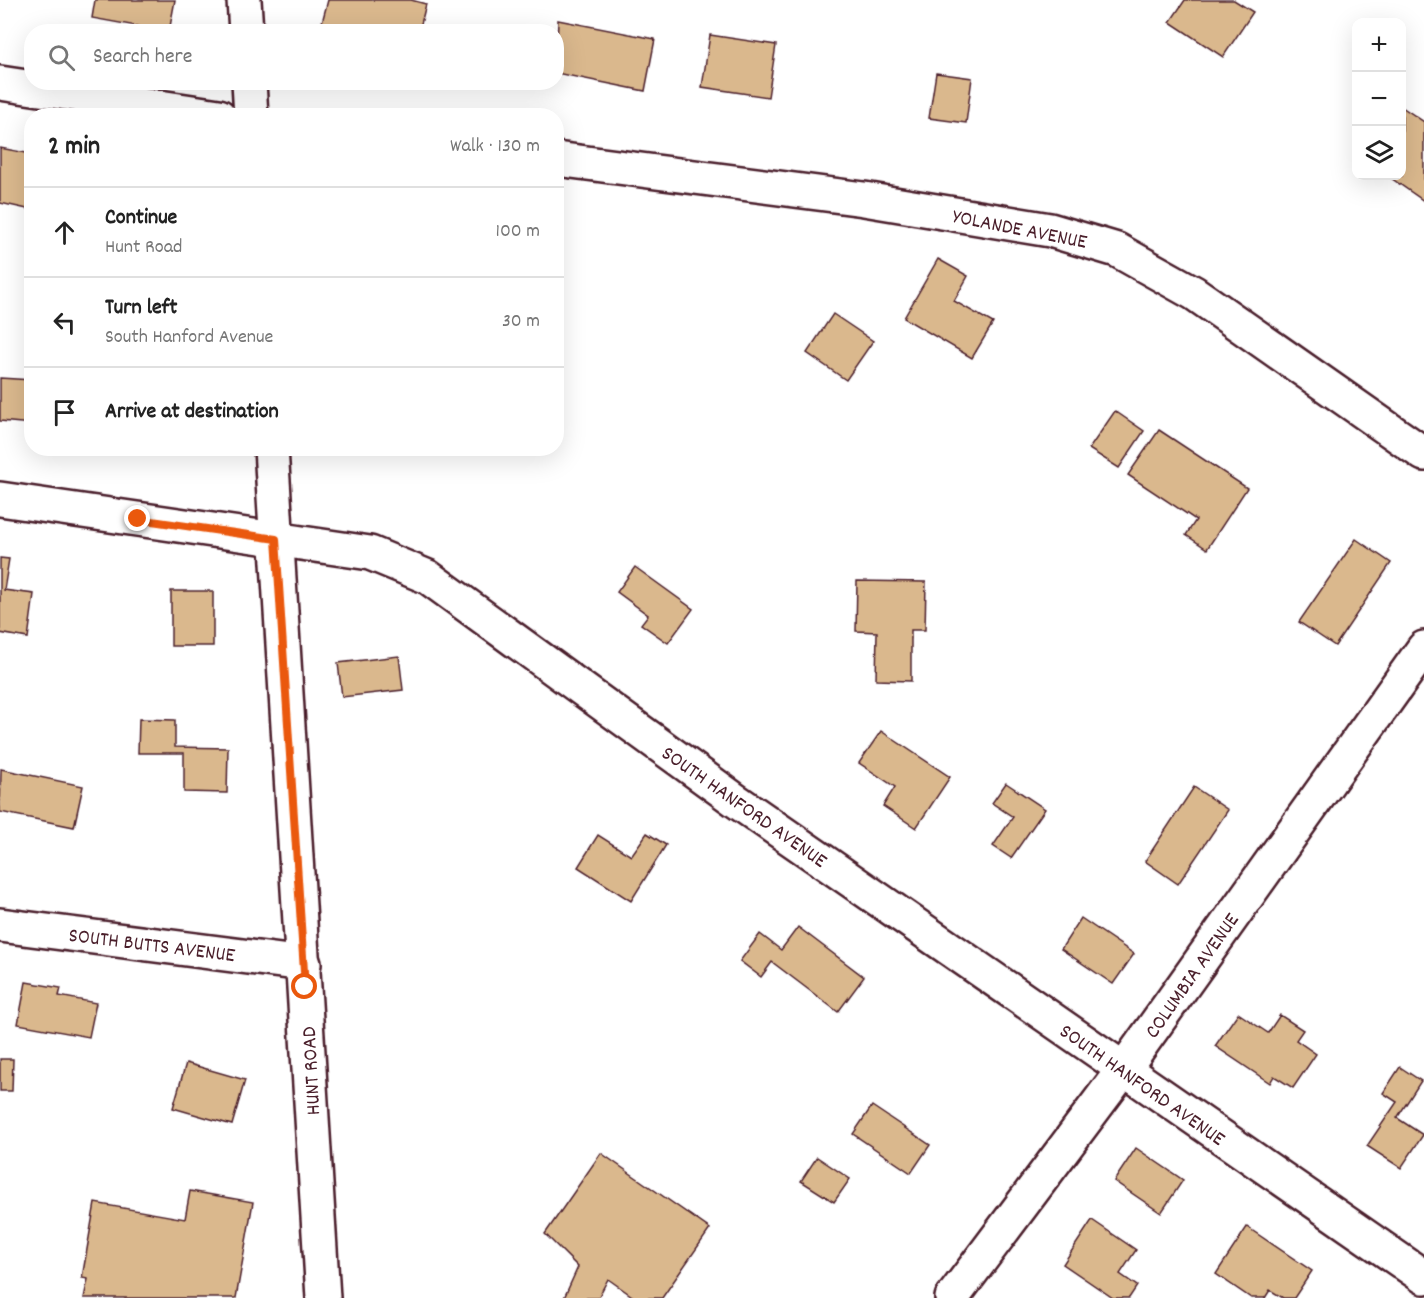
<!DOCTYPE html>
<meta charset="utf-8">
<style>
body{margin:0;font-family:Dekko,sans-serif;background:#f6f6f6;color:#222}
.controls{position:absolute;right:18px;top:18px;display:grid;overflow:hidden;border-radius:12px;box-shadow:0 6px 24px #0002}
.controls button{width:54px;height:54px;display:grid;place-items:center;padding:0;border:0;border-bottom:2px solid #e0e0e0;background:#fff;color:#222;font:30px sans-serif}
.stop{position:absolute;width:18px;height:18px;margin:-14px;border:4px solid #ea580c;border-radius:50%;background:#fff}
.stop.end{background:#ea580c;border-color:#fff;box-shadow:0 2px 6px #0008}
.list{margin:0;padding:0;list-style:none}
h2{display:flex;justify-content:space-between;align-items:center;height:78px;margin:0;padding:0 24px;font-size:26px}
h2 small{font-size:20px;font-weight:400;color:#767676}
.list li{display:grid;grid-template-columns:39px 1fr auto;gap:18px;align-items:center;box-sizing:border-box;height:90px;padding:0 24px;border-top:2px solid #e0e0e0}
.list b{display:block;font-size:22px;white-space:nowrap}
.list p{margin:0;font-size:20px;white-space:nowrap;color:#767676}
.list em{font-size:20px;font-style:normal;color:#767676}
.icon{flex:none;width:33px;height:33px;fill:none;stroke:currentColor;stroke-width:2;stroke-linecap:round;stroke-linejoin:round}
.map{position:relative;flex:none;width:1424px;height:1298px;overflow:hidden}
.search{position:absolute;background:#fff;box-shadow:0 6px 24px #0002;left:24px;top:24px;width:540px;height:66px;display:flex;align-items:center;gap:15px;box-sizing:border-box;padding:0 21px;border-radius:24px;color:#767676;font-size:22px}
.panel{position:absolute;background:#fff;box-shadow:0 6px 24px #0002;left:24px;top:108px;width:540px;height:348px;border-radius:24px}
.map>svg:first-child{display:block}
.building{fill:#dab88d;stroke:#4a1f2b;stroke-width:1.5}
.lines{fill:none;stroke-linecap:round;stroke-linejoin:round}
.minor-casing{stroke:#4a1f2b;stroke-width:38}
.minor{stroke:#fff;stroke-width:33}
.route{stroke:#ea580c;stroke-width:8}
.labels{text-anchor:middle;stroke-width:5;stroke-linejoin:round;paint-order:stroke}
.street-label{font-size:21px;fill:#4a1f2b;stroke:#fff}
</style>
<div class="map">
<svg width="1424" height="1298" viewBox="0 0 1424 1298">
<rect width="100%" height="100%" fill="#fff"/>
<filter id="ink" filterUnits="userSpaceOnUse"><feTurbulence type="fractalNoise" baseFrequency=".0167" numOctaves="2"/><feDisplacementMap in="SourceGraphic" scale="12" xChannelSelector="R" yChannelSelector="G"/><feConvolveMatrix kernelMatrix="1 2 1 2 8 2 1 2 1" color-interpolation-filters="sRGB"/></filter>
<g filter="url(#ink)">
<g class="building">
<polygon points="95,0 175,0 169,32 92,18"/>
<polygon points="328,0 411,0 426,4 419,32 343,32 321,26"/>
<polygon points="1185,0 1234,0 1253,12 1223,57 1170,22"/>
<polygon points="558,20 655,39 645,91 556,73"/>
<polygon points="710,35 776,45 768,97 702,87"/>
<polygon points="936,73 972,78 966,123 929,118"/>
<polygon points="1402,107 1424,122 1424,201 1388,176 1402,176"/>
<polygon points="0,148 32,154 32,210 0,203"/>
<polygon points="938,259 968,276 954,301 993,323 972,358 904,318"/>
<polygon points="833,314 873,341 846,380 807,353"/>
<polygon points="0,378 32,380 32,424 0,421"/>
<polygon points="1115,411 1144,431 1119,468 1089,449"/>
<polygon points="1159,430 1247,488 1207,549 1186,535 1196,520 1128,475"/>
<polygon points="1356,539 1391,563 1335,646 1299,622"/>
<polygon points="0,558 9,559 4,590 34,594 28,638 0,633"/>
<polygon points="635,567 693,609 668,643 641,624 648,615 617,592"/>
<polygon points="857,581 926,582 925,630 911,630 911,681 876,680 877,632 856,631"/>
<rect x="171" y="591" width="42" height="55"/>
<polygon points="399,656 403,690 342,697 338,663"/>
<polygon points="139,719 175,720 175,747 228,748 227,793 184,792 184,753 138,753"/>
<polygon points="881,731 950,777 916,828 883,806 895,787 859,763"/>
<polygon points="1,769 83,786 74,827 0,812"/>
<polygon points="1006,783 1045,809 1011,858 993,846 1013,817 992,803"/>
<polygon points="1194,787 1228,810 1178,884 1145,861"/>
<polygon points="647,833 666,845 631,901 578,867 598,835 631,856"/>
<polygon points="1081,918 1134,954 1113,984 1061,949"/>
<polygon points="798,927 864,977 838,1012 772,962 761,977 740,961 760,934 781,950"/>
<polygon points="26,982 61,988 59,996 96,1003 89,1037 18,1024"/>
<polygon points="1238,1013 1268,1033 1280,1015 1303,1030 1296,1040 1316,1054 1293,1088 1274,1076 1270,1083 1215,1046"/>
<polygon points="0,1059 13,1059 12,1091 0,1091"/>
<polygon points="186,1063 245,1080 232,1125 173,1108"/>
<polygon points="1400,1067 1421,1081 1397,1118 1423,1135 1401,1168 1367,1146 1397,1102 1383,1093"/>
<polygon points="872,1106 930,1145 911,1173 853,1134"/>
<polygon points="1136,1148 1183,1180 1161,1213 1114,1181"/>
<polygon points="601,1153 710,1229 662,1298 635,1298 608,1279 598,1298 564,1298 578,1267 545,1234"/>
<polygon points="817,1157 850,1179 834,1202 801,1181"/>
<polygon points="190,1191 253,1202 236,1298 84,1298 88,1279 82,1278 95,1203 185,1219"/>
<polygon points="1092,1220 1136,1250 1120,1274 1137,1286 1129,1298 1113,1298 1063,1264"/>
<polygon points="1247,1227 1312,1271 1294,1298 1283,1298 1270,1290 1265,1298 1251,1298 1216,1274"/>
</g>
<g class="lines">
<defs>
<g id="minor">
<polyline points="244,0 246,32"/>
<polyline points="249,82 251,116"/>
<polyline points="0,83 219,116"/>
<polyline points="556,159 864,199 1050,230 1117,250 1194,293 1424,454"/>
<polyline points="271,448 323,1298"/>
<polyline points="0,499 370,553 428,577 735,800 1424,1277"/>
<polyline points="0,925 304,964"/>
<polyline points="952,1298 1123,1070 1424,648"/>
</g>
</defs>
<use href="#minor" class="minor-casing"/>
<use href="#minor" class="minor"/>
</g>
</g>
<g class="lines" filter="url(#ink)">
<polyline class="route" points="138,519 276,539 305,987"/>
</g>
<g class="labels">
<g class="street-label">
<text transform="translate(1020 228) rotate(11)" y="7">YOLANDE AVENUE</text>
<text transform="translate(745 806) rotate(35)" y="7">SOUTH HANFORD AVENUE</text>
<text transform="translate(152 944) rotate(7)" y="7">SOUTH BUTTS AVENUE</text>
<text transform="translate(1191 975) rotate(-55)" y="7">COLUMBIA AVENUE</text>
<text transform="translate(310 1071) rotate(-93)" y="7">HUNT ROAD</text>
<text transform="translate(1143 1084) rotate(35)" y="7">SOUTH HANFORD AVENUE</text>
</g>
</g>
</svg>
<div class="controls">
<button>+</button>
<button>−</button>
<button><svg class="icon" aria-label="layers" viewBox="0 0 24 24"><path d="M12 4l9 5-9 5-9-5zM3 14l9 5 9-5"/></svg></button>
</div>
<div class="stop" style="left:305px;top:987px"></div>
<div class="stop end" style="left:138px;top:519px"></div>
<div class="search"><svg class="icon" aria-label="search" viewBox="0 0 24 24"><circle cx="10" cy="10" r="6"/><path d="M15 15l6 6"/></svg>Search here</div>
<section class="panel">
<h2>2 min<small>Walk · 130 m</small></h2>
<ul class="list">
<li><svg class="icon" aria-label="ahead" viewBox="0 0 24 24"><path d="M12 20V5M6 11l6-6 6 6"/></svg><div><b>Continue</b><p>Hunt Road</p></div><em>100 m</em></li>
<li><svg class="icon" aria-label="left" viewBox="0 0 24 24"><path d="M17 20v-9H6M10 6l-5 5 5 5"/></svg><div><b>Turn left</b><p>South Hanford Avenue</p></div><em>30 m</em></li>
<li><svg class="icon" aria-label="arrive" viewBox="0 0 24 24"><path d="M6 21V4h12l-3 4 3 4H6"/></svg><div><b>Arrive at destination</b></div></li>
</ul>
</section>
</div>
